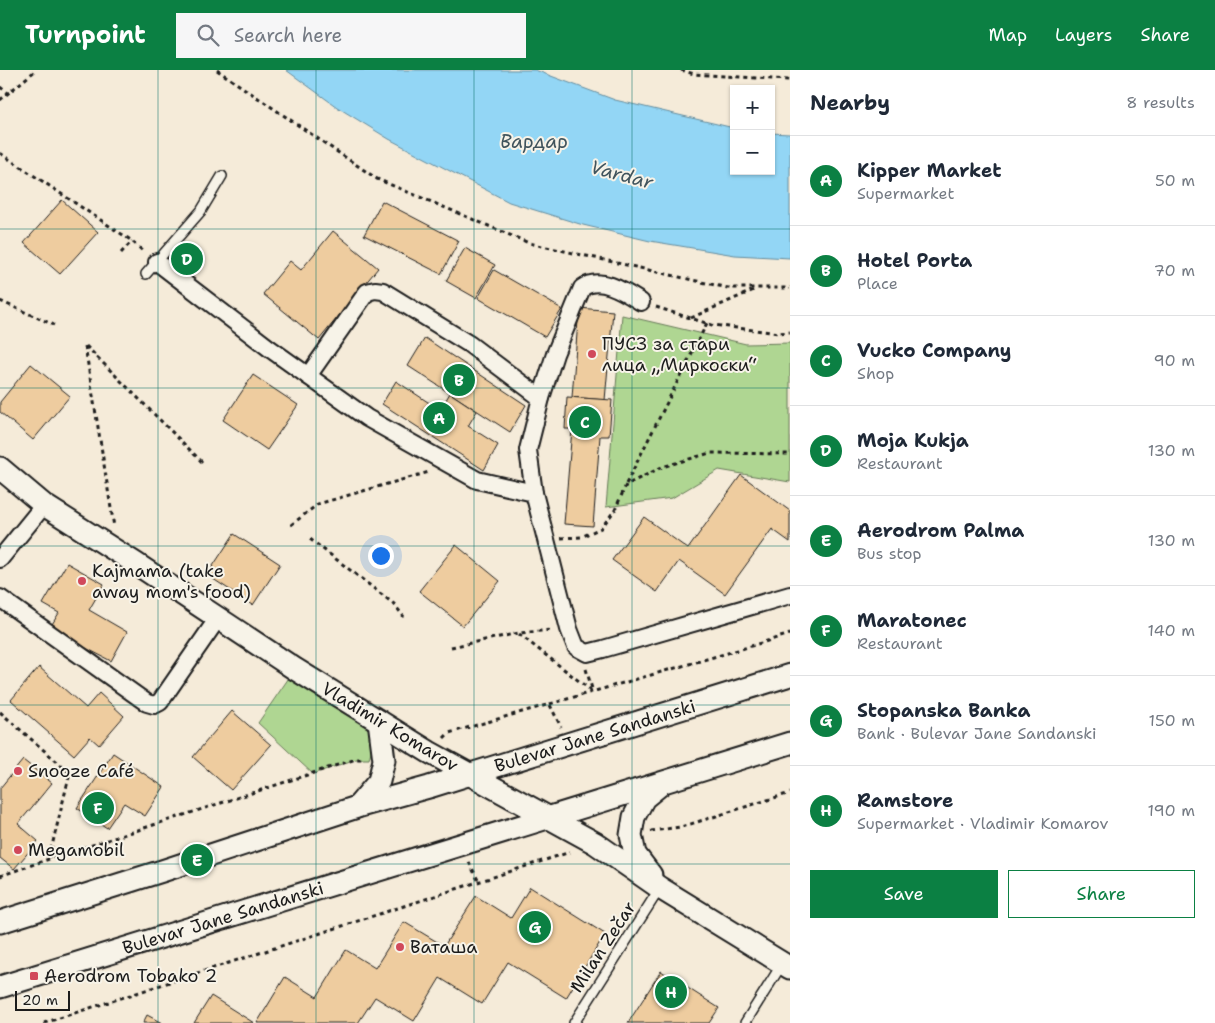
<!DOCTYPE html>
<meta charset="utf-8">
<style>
body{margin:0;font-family:"Shantell Sans",sans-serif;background:#f6f6f7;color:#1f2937}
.controls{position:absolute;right:15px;top:15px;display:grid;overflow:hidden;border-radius:0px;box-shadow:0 1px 4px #0004}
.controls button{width:45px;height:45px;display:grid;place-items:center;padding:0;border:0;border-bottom:1px solid #e0e1e3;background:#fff;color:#1f2937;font:25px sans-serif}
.scale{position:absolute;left:15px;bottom:12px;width:55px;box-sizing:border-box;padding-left:5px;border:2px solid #1c1c1c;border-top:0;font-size:14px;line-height:18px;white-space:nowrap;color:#1c1c1c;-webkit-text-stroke:4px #f7f3e8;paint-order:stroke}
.you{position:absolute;left:380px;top:485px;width:18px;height:18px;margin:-12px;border:4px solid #fff;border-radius:50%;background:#1a73e8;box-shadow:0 0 0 8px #1a73e833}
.badge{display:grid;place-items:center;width:32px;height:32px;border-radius:50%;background:#0b8043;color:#fff;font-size:16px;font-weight:700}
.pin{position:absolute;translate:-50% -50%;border:2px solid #fff;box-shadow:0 1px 5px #0006}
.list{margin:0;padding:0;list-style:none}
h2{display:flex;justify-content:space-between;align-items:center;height:65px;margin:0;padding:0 20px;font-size:21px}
h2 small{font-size:16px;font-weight:400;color:#747a83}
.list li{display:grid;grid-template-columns:32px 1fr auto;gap:15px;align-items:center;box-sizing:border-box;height:90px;padding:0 20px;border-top:1px solid #e0e1e3}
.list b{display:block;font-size:19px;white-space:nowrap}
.list p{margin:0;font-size:16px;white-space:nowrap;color:#747a83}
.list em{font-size:16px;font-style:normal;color:#747a83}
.actions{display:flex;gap:10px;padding:15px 20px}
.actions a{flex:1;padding:11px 0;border:1px solid #0b8043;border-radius:0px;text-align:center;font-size:18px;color:#0b8043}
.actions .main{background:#0b8043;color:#fff}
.icon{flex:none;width:28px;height:28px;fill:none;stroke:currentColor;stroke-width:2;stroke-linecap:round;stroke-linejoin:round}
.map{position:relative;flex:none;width:790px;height:953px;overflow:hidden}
header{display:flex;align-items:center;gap:30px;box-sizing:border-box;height:70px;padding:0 25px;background:#0b8043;color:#fff}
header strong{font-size:24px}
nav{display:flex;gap:28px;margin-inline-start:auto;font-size:18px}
.search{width:350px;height:45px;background:#f6f6f7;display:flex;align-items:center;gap:12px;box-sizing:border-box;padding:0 18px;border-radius:0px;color:#747a83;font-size:19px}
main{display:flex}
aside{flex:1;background:#fff}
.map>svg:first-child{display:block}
.green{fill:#afd692;stroke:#667957}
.water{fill:#93d6f5;stroke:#638c9e}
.building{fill:#eecc9f;stroke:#1c1c1c}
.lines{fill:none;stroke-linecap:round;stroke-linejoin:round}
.service-casing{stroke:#1c1c1c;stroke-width:12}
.minor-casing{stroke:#1c1c1c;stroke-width:20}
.tertiary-casing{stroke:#1c1c1c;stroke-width:25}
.path{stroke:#1c1c1c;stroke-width:3;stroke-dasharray:4 4;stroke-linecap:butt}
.service{stroke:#f7f3e8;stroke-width:9}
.minor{stroke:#f7f3e8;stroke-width:16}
.tertiary{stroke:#f7f3e8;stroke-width:21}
.grid{fill:none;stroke:#0f766e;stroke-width:1;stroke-opacity:0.55}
.poi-dot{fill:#d1495b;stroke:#f7f3e8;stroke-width:2}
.labels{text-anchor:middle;stroke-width:4;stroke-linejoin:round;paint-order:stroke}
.poi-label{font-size:18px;fill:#1c1c1c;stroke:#f7f3e8;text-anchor:start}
.street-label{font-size:18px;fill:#1c1c1c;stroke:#f7f3e8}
.water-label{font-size:19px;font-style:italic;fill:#40545d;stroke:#f7f3e8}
</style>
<header>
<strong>Turnpoint</strong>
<div class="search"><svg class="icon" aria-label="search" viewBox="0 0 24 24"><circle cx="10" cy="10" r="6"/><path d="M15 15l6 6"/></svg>Search here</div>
<nav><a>Map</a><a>Layers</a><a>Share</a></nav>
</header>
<main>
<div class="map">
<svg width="790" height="953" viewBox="0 0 790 953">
<rect width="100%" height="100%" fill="#f5ebd9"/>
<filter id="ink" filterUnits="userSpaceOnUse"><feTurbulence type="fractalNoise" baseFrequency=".02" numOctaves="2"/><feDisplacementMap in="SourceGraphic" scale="10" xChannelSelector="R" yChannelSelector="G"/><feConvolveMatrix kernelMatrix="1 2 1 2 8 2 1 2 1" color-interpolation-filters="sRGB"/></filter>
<g filter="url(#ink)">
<g class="green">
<polygon points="622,245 746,274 790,273 790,412 719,400 672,428 606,437"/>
<polygon points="295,599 379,651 369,689 356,689 313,704 258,653"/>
</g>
<polygon class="water" points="286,0 535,0 615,30 734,58 734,101 771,101 771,63 790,64 790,188 735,185 650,171 583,155 509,132 389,69 337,37"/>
<g class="building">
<polygon points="62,130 98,162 60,204 24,173"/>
<polygon points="382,131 459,171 441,204 364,165"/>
<polygon points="333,161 378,198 319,270 263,224 290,191 301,200"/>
<polygon points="465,178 495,195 476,228 446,211"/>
<polygon points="494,200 562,239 545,267 478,228"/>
<polygon points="579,238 613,241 605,330 572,327"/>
<polygon points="425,268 526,335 510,362 408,296"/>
<polygon points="31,294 70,326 33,370 0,342 0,332"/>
<polygon points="253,305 298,335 267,380 223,350"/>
<polygon points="396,311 440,340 450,323 477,341 468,356 498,375 484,400 382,334"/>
<polygon points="567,327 612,330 609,366 600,366 593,456 564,454 572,359 565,359"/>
<polygon points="741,405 790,441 790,472 772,459 725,524 679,491 657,522 612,490 644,447 688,479"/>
<polygon points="234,464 280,494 253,535 207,505"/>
<polygon points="456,475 500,511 463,556 419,521"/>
<polygon points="67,493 104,514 89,540 127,562 111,591 49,559 59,543 43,534"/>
<polygon points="39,597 86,638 99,623 124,646 99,675 90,667 74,685 11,630"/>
<polygon points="232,641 271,675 231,720 193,687"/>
<polygon points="113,683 164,717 145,746 124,733 107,758 77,738"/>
<polygon points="23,690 52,713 18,754 38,771 14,799 0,788 0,718"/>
<polygon points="530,817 605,864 566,928 508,892 482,934 440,908 414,951 375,927 358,953 257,953 285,907 317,927 346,880 375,898 404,852 444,876 476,826 511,848"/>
<polygon points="661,901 719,938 709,953 628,953"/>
<polygon points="211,926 254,953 194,953"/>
<polygon points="147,945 162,953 143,953"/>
</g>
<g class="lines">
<defs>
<g id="service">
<polyline points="146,204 201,141 222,106"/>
<polyline points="574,953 660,818"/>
<polyline points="745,953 782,894"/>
</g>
<g id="minor">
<polyline points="157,192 269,278 367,348 477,410 534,423"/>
<path d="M641,232C625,222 600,205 582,218L555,284L541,328L528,380L534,423L569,559L576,577L587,583L603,579L790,525"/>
<polyline points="308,306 367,222 375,220 383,221 469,274 541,328"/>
<polyline points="0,489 44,435"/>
<polyline points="0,528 147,633 154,635 160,632 218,548"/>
</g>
<g id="tertiary">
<polyline points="0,398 44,435 135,493 295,599 429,682 595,773 660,818 790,898"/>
<polyline points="357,737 379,711 384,690 379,651"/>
<polyline points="651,805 635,784 631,765 634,747 644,728 660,715"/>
<polyline points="0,852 162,801 357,737 429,717 790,605"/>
<polyline points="0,917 790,673"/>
</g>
</defs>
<use href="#service" class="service-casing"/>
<use href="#minor" class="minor-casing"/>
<use href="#tertiary" class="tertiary-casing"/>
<g class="path">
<polyline points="217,0 377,109 529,173 728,218 790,218"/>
<polyline points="681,0 694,4 790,10"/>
<polyline points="0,17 8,23"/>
<polyline points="0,30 36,0"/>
<polyline points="0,83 132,171 144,182"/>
<polyline points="121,183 132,171"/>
<polyline points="0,231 54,255"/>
<polyline points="656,237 712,255 779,263 790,262"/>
<polyline points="691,248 756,219"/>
<polyline points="85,276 114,457"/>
<polyline points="86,276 204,394"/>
<polyline points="626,414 707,253"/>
<polyline points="291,455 318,434 429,402"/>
<polyline points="561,468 581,467 601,458 615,440 626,415 662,397 710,383 790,384"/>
<polyline points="310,469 394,534 404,547"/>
<polyline points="519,564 593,622"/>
<polyline points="451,577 519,563 552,560"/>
<polyline points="586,599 593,622"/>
<polyline points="550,635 561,657"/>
<polyline points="0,642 70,703 49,788"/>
<polyline points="444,668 449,663 738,580 790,564"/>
<polyline points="651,761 681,757 790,723"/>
<polyline points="469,792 479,812"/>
<polyline points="0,806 49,789 356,689 365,689"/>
<polyline points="44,953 570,782"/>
</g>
<use href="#service" class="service"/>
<use href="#minor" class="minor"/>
<use href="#tertiary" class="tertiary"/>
</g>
</g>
<path class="grid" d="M158,0V953M316,0V953M474,0V953M632,0V953M0,159H790M0,318H790M0,476H790M0,635H790M0,794H790"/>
<g class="poi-dot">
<circle cx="592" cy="284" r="5"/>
<circle cx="82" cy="511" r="5"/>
<circle cx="18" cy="701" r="5"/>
<circle cx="18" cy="780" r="5"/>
<circle cx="400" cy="877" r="5"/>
<rect x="29" y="901" width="10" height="10" rx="2.5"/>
</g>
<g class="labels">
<g class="poi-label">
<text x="602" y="280">ПУСЗ за стари<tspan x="602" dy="21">лица „Миркоски“</tspan></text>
<text x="92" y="507">Kajmama (take<tspan x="92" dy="21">away mom's food)</tspan></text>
<text x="28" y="707">Snooze Café</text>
<text x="28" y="786">Megamobil</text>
<text x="410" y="883">Ваташа</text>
<text x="44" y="912">Aerodrom Tobako 2</text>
</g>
<g class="street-label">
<text transform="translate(390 657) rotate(31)" y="6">Vladimir Komarov</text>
<text transform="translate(595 666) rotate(-17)" y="6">Bulevar Jane Sandanski</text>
<text transform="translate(223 848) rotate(-17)" y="6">Bulevar Jane Sandanski</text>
<text transform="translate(603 877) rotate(-57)" y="6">Milan Zečar</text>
</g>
<g class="water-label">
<text x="534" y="78">Вардар</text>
<text transform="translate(622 104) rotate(15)" y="7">Vardar</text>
</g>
</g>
</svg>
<div class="controls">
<button>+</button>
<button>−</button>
</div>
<div class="scale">20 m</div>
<div class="you"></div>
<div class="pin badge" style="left:439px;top:348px">A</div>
<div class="pin badge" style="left:459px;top:310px">B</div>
<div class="pin badge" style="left:585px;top:352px">C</div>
<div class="pin badge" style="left:187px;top:189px">D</div>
<div class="pin badge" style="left:197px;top:790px">E</div>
<div class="pin badge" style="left:98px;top:738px">F</div>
<div class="pin badge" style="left:535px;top:857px">G</div>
<div class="pin badge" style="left:671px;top:922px">H</div>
</div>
<aside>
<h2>Nearby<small>8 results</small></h2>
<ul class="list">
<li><span class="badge">A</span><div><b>Kipper Market</b><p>Supermarket</p></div><em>50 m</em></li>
<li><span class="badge">B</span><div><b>Hotel Porta</b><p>Place</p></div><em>70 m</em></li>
<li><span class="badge">C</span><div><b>Vucko Company</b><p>Shop</p></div><em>90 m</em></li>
<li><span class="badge">D</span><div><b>Moja Kukja</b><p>Restaurant</p></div><em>130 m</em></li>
<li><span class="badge">E</span><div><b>Aerodrom Palma</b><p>Bus stop</p></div><em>130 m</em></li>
<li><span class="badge">F</span><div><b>Maratonec</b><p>Restaurant</p></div><em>140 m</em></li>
<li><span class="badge">G</span><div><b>Stopanska Banka</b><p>Bank · Bulevar Jane Sandanski</p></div><em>150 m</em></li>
<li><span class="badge">H</span><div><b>Ramstore</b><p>Supermarket · Vladimir Komarov</p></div><em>190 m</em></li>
</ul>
<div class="actions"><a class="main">Save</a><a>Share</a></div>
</aside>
</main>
